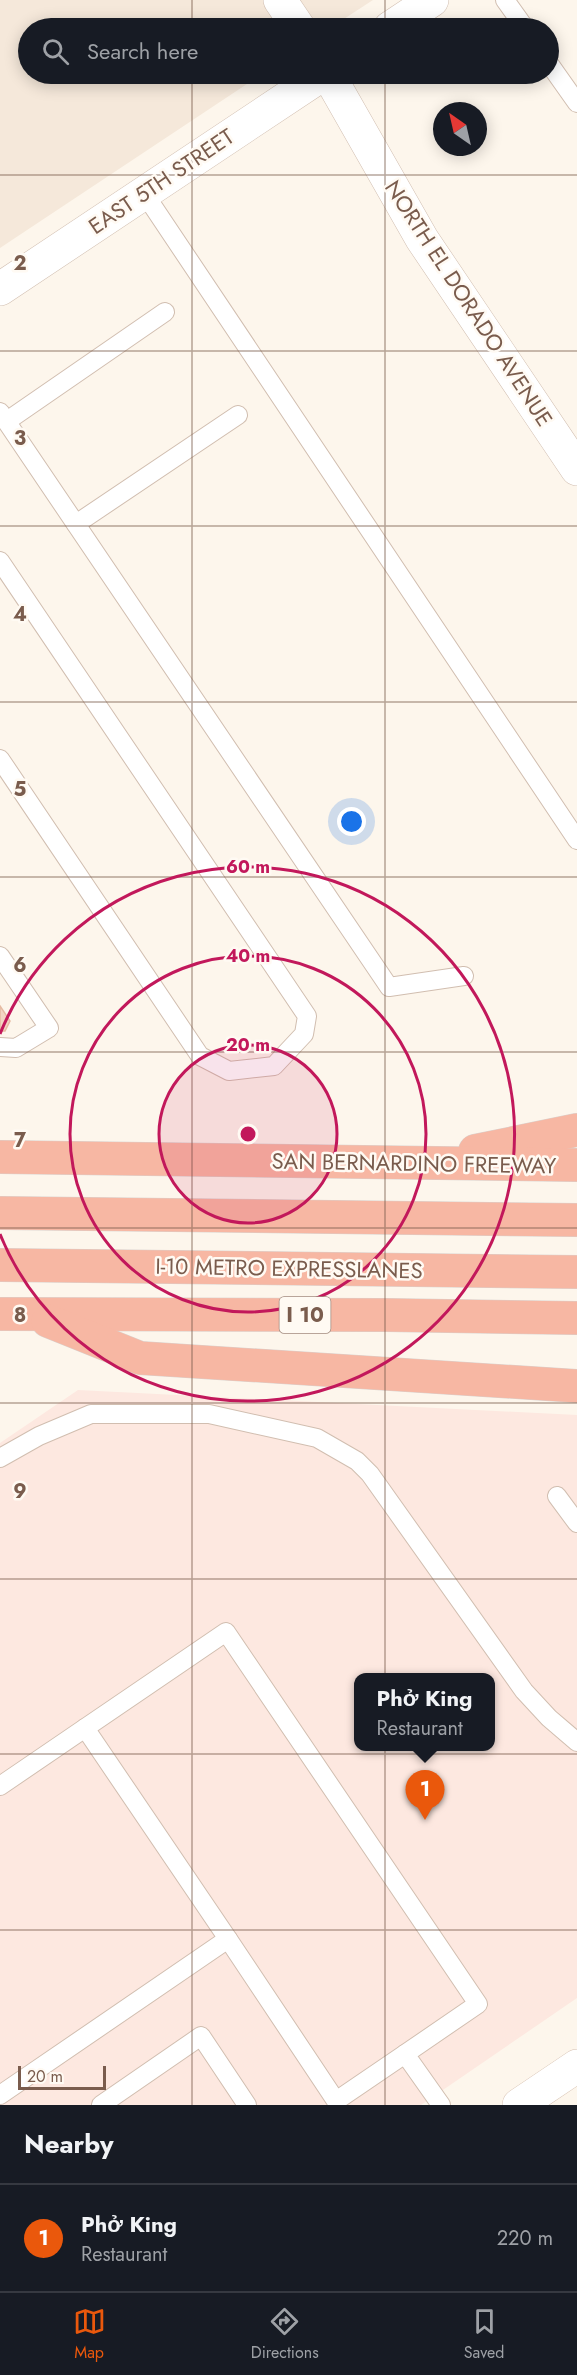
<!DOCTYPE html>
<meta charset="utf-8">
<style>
body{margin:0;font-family:Jost,sans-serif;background:#20242c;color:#f1f3f6}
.compass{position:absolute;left:433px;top:102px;width:54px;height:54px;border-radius:50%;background:#171b24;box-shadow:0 3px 15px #0003;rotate:326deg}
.scale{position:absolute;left:18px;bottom:15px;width:88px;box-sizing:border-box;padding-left:6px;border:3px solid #7a5c4d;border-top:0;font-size:16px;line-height:21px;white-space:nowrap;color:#7a5c4d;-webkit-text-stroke:4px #fffaf3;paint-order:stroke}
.you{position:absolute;left:352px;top:822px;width:21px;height:21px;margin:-15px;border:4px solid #fff;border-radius:50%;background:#1a73e8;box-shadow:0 0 0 9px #1a73e833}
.badge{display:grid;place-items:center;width:39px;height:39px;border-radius:50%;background:#ea580c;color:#fff;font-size:20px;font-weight:700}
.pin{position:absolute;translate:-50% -50px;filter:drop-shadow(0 2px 3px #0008)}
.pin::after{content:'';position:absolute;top:32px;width:21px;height:18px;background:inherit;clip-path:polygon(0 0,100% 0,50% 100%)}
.popup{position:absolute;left:354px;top:1673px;width:141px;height:78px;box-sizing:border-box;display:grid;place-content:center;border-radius:12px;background:#171b24;filter:drop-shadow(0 2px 4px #0005);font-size:20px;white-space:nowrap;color:#9ea1a6}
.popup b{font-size:22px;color:#f1f3f6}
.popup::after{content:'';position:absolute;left:50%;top:100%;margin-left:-12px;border:12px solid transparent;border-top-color:#171b24}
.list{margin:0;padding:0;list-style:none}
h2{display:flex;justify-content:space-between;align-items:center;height:78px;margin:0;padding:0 24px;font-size:26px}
h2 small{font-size:20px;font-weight:400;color:#9ea1a6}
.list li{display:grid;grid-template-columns:39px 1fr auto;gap:18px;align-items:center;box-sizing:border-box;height:108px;padding:0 24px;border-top:2px solid #363941}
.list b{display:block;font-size:22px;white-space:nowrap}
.list p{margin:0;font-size:20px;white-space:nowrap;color:#9ea1a6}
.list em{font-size:20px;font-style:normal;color:#9ea1a6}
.icon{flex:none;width:33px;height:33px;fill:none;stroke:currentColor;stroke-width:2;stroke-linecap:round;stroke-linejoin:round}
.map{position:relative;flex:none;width:577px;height:2105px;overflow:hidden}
.search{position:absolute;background:#171b24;box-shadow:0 3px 15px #0003;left:18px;right:18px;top:18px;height:66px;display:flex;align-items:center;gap:15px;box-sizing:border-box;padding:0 21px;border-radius:33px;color:#9ea1a6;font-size:22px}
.sheet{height:186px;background:#171b24}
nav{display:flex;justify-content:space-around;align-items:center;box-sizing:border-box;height:84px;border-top:2px solid #363941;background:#171b24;font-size:16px;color:#9ea1a6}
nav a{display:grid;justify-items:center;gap:3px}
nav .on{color:#ea580c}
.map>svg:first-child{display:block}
.residential{fill:#f5e8da}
.commercial{fill:#fde8e0;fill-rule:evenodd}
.building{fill:#f3d5c3;stroke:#e6bba3;stroke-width:1.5}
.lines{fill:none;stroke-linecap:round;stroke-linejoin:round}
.lane-casing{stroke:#d1beb0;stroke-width:20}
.street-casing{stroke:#d1beb0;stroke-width:34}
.secondary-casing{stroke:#d6c0b0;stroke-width:34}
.highway-casing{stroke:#dad1cd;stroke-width:34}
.lane{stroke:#fff;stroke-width:18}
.street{stroke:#fff;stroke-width:33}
.secondary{stroke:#fff;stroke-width:33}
.highway{stroke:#f7b7a3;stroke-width:33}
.grid{fill:none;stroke:#7a5c4d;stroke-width:1.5;stroke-opacity:0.55}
.ring{fill:none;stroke:#c2185b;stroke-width:3}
.labels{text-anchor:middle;stroke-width:5;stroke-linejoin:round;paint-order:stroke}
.shield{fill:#fffaf3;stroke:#a28b7f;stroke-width:1.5}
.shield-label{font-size:21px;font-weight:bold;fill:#7a5c4d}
.street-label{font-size:22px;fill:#7a5c4d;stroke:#fffaf3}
.grid-label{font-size:20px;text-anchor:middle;font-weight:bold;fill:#7a5c4d;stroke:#fffaf3;stroke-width:5;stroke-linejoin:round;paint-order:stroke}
.centre{fill:#c2185b;stroke:#fffaf3;stroke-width:3}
.ring-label{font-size:18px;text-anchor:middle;font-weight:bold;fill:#c2185b;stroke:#fffaf3;stroke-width:5;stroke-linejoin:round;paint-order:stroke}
</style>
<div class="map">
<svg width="577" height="2105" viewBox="0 0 577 2105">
<rect width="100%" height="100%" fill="#fdf6ec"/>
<polygon class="residential" points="0,0 373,0 330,28 28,28 28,74 262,74 0,248"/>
<path class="commercial" d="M78,1390L577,1415V1998L421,2105H0V1443ZM359,1678H491V1746H359Z"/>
<polygon class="building" points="0,1006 10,1021 5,1031 0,1031"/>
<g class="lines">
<defs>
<g id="lane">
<polyline points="505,0 525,28"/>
<polyline points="548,62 577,103"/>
<polyline points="144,193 577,840"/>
<polyline points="0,412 389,987 464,976"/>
<polyline points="7,421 165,312"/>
<polyline points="76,524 238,415"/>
<polyline points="0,561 307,1016 304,1034 274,1066 229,1071 200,1056 0,759"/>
<polyline points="0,956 49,1028 16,1048 0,1047"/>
<polyline points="0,1458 39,1436 91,1414 209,1414 317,1438 357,1461 370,1474 524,1691 549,1718 577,1742"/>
<polyline points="557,1496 577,1523"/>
<polyline points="85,1728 228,1939"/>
<polyline points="0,1786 226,1632 478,2004 405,2054 441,2105"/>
<polyline points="0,2095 228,1939 336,2101 405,2054"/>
<polyline points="101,2105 201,2036 247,2105"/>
</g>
<g id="street">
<polyline points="280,0 299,28"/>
<polyline points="390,28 432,0"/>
<polyline points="328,74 422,239 577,469"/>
<polyline points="0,289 323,74"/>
</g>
<polyline id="secondary" points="519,2105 577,2066"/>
<g id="highway">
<polyline points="475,1151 577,1130"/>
<polyline points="0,1157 577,1165"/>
<polyline points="0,1213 577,1220"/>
<polyline points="0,1265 577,1272"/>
<polyline points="0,1314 386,1315 577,1318"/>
<polyline points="48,1321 140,1358 577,1386"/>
</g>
</defs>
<use href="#lane" class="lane-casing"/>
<use href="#street" class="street-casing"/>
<use href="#secondary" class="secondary-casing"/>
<use href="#highway" class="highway-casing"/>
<use href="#lane" class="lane"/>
<use href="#street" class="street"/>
<use href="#secondary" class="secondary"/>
<use href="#highway" class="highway"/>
</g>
<path class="grid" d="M192,0V28M385,0V28M192,74V2105M385,74V2105M0,175H577M0,351H577M0,526H577M0,702H577M0,877H577M0,1052H577M0,1228H577M0,1403H577M0,1579H577M0,1754H577M0,1930H577"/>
<circle cx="248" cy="1134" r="89" fill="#c2185b" fill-opacity=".12"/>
<g class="ring">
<circle cx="248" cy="1134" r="89"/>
<circle cx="248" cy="1134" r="178"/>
<path d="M0 1034A267 267 0 1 1 0 1234"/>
</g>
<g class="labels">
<rect class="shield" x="279.5" y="1297" width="51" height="36" rx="4.5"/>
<g class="shield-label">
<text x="305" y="1322">I 10</text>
</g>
<g class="street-label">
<text transform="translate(161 181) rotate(-34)" y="8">EAST 5TH STREET</text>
<text transform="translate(469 303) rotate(57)" y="8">NORTH EL DORADO AVENUE</text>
<text transform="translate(414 1163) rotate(1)" y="8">SAN BERNARDINO FREEWAY</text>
<text transform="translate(289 1268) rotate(1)" y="8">I-10 METRO EXPRESSLANES</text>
</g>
</g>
<g class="grid-label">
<text x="20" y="270">2</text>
<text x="20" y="445">3</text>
<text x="20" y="621">4</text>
<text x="20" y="796">5</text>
<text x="20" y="972">6</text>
<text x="20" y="1147">7</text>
<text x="20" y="1322">8</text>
<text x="20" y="1498">9</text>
</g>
<circle cx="248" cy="1134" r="9" class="centre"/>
<g class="ring-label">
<text x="248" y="873">60 m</text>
<text x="248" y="962">40 m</text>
<text x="248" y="1051">20 m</text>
</g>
</svg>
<svg class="compass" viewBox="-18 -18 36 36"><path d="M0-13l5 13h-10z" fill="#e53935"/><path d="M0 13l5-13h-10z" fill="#9ea1a6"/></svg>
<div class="scale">20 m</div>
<div class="you"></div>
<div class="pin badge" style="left:425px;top:1820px">1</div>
<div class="popup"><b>Phở King</b>Restaurant</div>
<div class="search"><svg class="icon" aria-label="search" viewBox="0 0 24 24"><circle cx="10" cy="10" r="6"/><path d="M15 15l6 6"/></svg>Search here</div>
</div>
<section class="sheet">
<h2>Nearby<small></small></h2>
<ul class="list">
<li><span class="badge">1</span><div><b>Phở King</b><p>Restaurant</p></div><em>220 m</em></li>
</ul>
</section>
<nav>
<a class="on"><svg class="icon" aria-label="map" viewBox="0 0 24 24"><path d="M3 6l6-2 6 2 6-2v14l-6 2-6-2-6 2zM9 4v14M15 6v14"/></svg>Map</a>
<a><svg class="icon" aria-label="directions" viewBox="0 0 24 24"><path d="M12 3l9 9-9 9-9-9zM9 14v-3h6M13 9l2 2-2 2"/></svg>Directions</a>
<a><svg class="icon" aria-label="saved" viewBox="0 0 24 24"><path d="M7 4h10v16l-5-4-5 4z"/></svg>Saved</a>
</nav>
